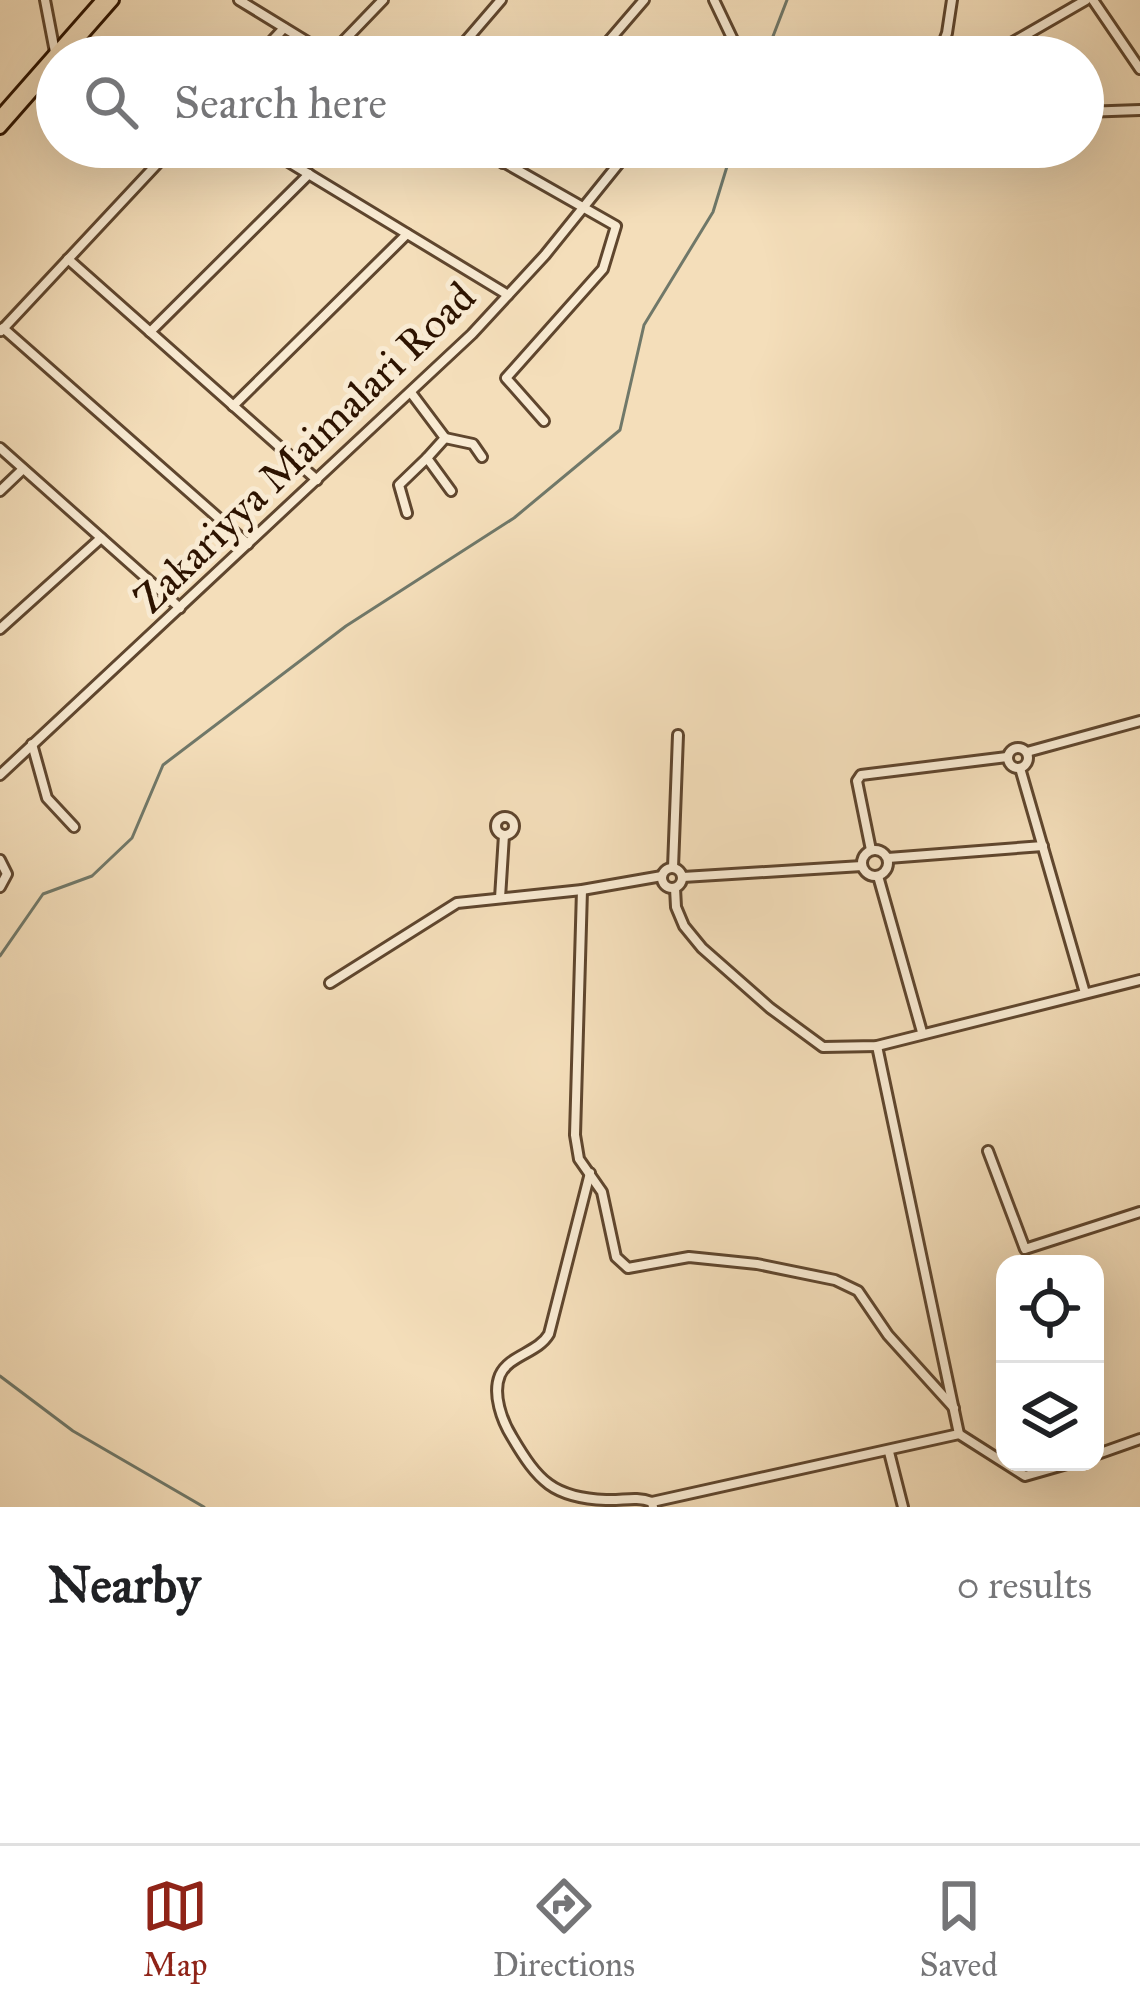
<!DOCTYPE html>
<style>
body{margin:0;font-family:"IM FELL Great Primer",serif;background:#f6f6f6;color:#202124}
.controls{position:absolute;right:36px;bottom:36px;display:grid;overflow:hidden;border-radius:24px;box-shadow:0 12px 48px #0002}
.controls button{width:108px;height:108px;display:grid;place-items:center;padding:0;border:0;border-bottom:3px solid #e0e0e0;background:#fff;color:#202124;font:60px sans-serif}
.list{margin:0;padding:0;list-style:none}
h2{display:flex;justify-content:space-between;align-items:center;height:156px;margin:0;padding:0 48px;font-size:51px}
h2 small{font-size:39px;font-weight:400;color:#757577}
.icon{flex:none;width:66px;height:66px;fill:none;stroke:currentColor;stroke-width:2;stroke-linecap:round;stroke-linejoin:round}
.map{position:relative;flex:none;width:1140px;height:1507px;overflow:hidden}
.search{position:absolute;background:#fff;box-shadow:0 12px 48px #0002;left:36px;right:36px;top:36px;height:132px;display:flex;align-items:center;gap:30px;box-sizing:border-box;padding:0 42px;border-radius:66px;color:#757577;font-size:45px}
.sheet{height:336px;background:#fff}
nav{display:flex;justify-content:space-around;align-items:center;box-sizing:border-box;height:168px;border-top:3px solid #e0e0e0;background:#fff;font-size:33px;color:#757577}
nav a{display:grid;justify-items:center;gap:6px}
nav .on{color:#8f2418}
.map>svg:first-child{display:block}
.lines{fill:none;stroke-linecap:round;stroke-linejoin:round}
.stream{stroke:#707869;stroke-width:3}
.minor-casing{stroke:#5f462e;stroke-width:14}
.highway-casing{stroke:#2d1300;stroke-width:16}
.minor{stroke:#f8ead2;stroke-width:8}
.highway{stroke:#f4deba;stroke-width:10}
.labels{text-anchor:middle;stroke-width:10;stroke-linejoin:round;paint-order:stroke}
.street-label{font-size:42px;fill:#2d1300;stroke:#f8ead2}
</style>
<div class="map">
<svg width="1140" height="1507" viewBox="0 0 1140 1507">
<rect width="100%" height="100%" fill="#f4deba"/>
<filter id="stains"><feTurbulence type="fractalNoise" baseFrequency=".00167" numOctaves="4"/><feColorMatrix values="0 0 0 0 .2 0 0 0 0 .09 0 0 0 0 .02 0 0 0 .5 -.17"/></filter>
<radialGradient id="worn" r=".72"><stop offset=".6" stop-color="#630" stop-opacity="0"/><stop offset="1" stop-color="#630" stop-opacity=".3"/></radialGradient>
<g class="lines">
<g class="stream">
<polyline points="765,57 787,0"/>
<polyline points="0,956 43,894 92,876 132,838 163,765 346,626 514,518 620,430 644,325 713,212 733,147"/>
<polyline points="0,1376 73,1431 204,1507"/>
</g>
<defs>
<g id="minor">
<polyline points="45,0 55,52"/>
<polyline points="239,0 332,57"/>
<polyline points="714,0 734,42 749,57"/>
<polyline points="1093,0 1140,69"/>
<polyline points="330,55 383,0"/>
<polyline points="257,57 284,28"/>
<polyline points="452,57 501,0"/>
<polyline points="595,57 644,0"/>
<polyline points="715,57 734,42"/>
<polyline points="938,57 947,33 952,0"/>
<polyline points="987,57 1086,0"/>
<polyline points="1083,112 1140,110"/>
<polyline points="264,147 508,295"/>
<polyline points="477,147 616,226 603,269 506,378 544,421"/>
<polyline points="503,163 516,147"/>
<polyline points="68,259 317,480"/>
<polyline points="3,328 248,544"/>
<polyline points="1,331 173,147"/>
<polyline points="150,332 309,174"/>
<polyline points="412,394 445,438 427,458"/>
<polyline points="233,406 407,234"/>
<polyline points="445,438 473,444 482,457"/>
<polyline points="0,448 180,608"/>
<polyline points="0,491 23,469"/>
<polyline points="407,513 399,485 427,458 451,491"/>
<polyline points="0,629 101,538"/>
<polyline points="32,744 47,798 74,827"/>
<circle cx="1018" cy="758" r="10"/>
<polyline points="1027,752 1140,721"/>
<polyline points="1020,768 1085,993"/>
<polyline points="0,775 472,334 545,255 632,147"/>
<circle cx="505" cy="826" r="9"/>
<circle cx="875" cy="863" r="13"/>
<polyline points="871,850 857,781 861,775 1007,757"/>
<polyline points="888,858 1043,846"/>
<polyline points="0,860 7,874 0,887"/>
<circle cx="672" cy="878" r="10"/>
<polyline points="673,868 678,735"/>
<polyline points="878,876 922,1032"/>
<polyline points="683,877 862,866"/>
<polyline points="675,888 676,907 684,926 702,948 770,1008 823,1047 877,1046 1140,980"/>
<polyline points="582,890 575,1135 579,1159 602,1192 616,1257 628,1268 689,1257 757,1264 835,1280 858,1291 888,1335 954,1408"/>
<polyline points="500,898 504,835"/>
<polyline points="330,983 457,903 582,890 662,876"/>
<polyline points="877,1046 959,1434"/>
<polyline points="988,1151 1025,1249 1140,1212"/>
<path d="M590,1173L549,1334C538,1353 509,1355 500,1375C492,1394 502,1421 512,1437C538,1481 553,1498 606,1500C623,1501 635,1496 652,1502"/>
<polyline points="889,1452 903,1507"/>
<polyline points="1095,1455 1140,1439"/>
<polyline points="653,1507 652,1502 959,1434 1025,1476 1074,1462"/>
</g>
<g id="highway">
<polyline points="63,57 113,0"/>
<polyline points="0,116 102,0"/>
<polyline points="0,128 57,63"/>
</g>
</defs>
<use href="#minor" class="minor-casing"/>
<use href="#highway" class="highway-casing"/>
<use href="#minor" class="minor"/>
<use href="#highway" class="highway"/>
</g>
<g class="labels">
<g class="street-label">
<text transform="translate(304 447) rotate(-44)" y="15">Zakariyya Maimalari Road</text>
</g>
</g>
<rect width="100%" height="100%" filter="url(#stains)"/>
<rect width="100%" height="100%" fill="url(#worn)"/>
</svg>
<div class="controls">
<button><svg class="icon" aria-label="locate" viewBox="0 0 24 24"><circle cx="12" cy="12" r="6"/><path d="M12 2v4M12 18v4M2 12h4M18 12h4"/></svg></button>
<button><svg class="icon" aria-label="layers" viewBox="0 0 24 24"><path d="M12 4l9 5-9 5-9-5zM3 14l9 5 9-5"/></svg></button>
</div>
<div class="search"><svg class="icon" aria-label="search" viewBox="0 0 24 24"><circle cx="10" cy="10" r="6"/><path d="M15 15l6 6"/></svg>Search here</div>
</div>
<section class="sheet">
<h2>Nearby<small>0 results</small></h2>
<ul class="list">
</ul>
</section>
<nav>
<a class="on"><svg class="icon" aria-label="map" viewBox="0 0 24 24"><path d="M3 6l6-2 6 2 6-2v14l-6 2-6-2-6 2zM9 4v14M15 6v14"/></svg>Map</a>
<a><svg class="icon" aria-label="directions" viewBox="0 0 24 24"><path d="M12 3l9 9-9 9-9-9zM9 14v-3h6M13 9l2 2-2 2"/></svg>Directions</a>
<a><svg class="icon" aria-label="saved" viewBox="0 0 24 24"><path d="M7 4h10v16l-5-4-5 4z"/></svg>Saved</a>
</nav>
